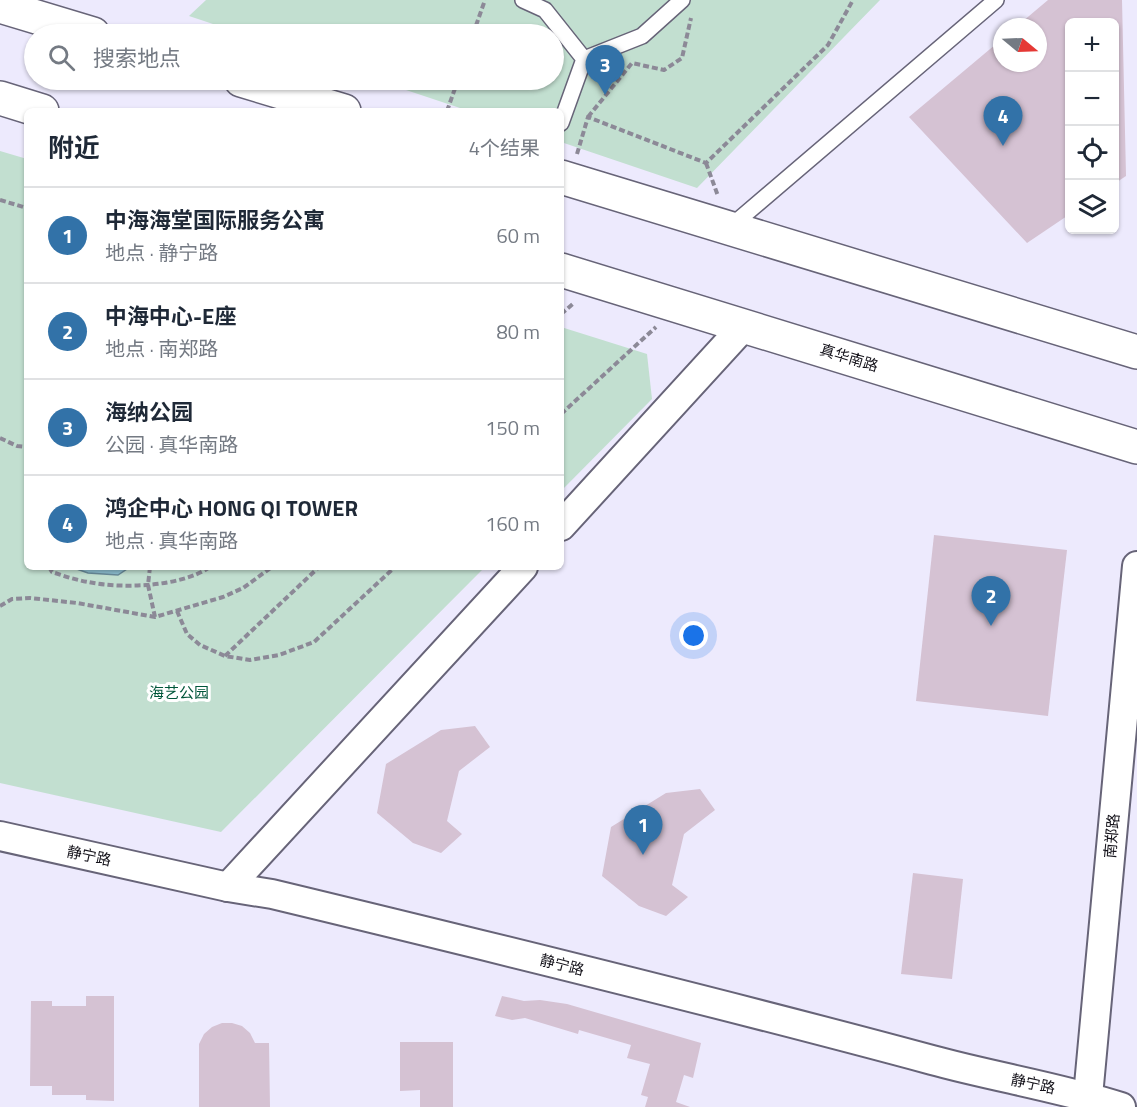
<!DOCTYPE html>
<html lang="zh">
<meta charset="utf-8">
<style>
body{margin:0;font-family:"Titillium Web","Noto Sans SC",sans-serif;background:#f6f6f7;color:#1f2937}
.controls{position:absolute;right:18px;top:18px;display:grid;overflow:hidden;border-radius:9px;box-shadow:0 2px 4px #0004}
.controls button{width:54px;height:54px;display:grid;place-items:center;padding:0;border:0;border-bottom:2px solid #e0e1e3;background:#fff;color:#1f2937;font:30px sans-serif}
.compass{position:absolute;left:993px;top:18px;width:54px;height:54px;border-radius:50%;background:#fff;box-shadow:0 2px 4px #0004;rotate:109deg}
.you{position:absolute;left:694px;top:636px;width:21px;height:21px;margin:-15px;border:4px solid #fff;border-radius:50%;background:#1a73e8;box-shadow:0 0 0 9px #1a73e833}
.badge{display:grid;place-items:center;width:39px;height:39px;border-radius:50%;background:#3272a8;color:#fff;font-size:20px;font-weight:700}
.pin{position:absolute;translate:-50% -50px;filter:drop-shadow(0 2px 3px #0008)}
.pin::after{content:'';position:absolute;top:32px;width:21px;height:18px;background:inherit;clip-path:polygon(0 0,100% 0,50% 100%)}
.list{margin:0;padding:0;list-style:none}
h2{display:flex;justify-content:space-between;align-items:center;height:78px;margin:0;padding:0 24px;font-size:26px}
h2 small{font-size:20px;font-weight:400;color:#747a83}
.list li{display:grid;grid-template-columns:39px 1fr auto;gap:18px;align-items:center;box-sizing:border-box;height:96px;padding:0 24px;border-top:2px solid #e0e1e3}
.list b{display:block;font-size:22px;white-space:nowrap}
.list p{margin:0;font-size:20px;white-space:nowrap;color:#747a83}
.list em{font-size:20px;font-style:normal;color:#747a83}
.icon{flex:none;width:33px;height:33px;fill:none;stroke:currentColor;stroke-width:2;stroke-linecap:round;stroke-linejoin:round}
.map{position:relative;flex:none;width:1137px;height:1107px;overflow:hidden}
.search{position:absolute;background:#fff;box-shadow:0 2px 4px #0004;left:24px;top:24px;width:540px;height:66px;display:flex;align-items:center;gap:15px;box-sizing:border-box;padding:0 21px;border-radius:33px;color:#747a83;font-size:22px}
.panel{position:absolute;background:#fff;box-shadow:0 2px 4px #0004;left:24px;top:108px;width:540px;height:462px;border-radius:9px}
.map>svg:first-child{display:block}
.green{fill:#c2dfd0}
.water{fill:#8dbed0;stroke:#698b9a;stroke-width:1.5}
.building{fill:#d5c2d3}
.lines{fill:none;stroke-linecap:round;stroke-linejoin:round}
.lane-casing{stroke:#676478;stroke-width:18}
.street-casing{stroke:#676478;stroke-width:32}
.secondary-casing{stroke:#676478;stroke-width:36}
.path{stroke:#8c8997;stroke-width:4;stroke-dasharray:6 3;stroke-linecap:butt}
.lane{stroke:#fff;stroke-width:15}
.street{stroke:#fff;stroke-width:28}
.secondary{stroke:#fff;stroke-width:33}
.labels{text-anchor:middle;stroke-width:6;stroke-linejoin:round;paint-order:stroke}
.street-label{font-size:15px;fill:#15131b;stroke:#fff}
.park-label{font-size:15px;fill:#00563a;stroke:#fff}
</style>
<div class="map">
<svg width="1137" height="1107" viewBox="0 0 1137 1107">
<rect width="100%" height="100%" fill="#edeafd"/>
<g class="green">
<polygon points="206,0 880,0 697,188 561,142 561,111 469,111 376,80 554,80 554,34 243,34 189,16"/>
<polygon points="0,151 27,159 27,567 485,567 221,832 0,783"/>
<polygon points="561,327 647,354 652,399 561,491"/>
</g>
<polygon class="water" points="71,567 130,567 118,575 88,573"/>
<g class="building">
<polygon points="1048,0 1122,0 1126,176 1114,184 1114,22 1070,22 1070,214 1027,243 909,117 1002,39 1002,63 1038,63 1038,27 1016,27"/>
<polygon points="934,535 1067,550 1048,716 916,701"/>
<polygon points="475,726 490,747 459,771 447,821 462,834 441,853 413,843 377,813 386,764 441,730"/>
<polygon points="700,789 715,810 684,834 672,885 688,897 666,916 639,906 602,876 611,827 666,793"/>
<polygon points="913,873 963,879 952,979 901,974"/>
<polygon points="86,996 114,996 114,1101 86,1100 86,1095 52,1095 52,1086 30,1086 31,1001 52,1001 52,1006 86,1006"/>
<polygon points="502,996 524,1001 540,1000 567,1004 701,1043 693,1078 684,1075 676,1102 690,1107 645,1107 648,1097 641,1095 650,1064 627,1058 631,1045 579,1030 578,1034 525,1018 512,1020 495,1016"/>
<polygon points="222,1023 232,1023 242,1026 250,1033 255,1043 269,1043 270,1107 199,1107 199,1044 204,1034 212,1027"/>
<polygon points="400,1042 453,1042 453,1107 420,1107 420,1090 400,1091"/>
</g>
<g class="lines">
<defs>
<g id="lane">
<polyline points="523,0 545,10 584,59 561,123"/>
<polyline points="584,59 642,36 682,0"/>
<polyline points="729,228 996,0"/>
</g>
<g id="street">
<polyline points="561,526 744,326"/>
<path d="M0,836L228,887L272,894C492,947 713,1001 932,1060C994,1077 1059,1087 1121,1107"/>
<polyline points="228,887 523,567"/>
<polyline points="1087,1107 1137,566"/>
</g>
<g id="secondary">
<polyline points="0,6 93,34"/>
<polyline points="241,80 344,111"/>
<polyline points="0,98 42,111"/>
<polyline points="561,177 1137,352"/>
<polyline points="561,270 1137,447"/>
</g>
</defs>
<use href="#lane" class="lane-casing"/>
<use href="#street" class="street-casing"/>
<use href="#secondary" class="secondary-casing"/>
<g class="path">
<polyline points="473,34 485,0"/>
<polyline points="447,111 458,80"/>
<polyline points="588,117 632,63 664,70 682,58 691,18"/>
<polyline points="577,154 588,117 706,163 828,45 853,0"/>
<polyline points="706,163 718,196"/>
<polyline points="0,200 27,208"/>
<polyline points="561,314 574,303"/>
<polyline points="561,414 656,327"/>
<polyline points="0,438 17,446 27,447"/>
<path d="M49,567L52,572C64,576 76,580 88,582C122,589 181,587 210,567"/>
<polyline points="150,567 148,585 155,617"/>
<polyline points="0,606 12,599 30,598 77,603 155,617 223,597 243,588 272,567"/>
<polyline points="177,611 187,634 200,645 225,656 250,660 279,655 314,642 395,567"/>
<polyline points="225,656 319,567"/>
</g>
<use href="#lane" class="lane"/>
<use href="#street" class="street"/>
<use href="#secondary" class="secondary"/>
</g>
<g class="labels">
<g class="street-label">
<text transform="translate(849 358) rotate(17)" y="5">真华南路</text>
<text transform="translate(1112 836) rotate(-85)" y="5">南郑路</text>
<text transform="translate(89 856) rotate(12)" y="5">静宁路</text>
<text transform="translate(562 965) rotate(14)" y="5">静宁路</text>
<text transform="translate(1033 1084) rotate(12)" y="5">静宁路</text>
</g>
<g class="park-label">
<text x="179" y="698">海艺公园</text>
</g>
</g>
</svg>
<div class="controls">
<button>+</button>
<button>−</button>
<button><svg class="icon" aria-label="locate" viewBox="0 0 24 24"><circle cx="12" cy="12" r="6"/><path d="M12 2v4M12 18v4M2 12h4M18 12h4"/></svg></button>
<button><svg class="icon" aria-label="layers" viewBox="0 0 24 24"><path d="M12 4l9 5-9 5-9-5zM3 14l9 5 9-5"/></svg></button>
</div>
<svg class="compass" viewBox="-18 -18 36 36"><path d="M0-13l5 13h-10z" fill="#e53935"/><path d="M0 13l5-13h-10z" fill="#747a83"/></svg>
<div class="you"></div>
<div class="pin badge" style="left:643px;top:855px">1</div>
<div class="pin badge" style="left:991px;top:626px">2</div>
<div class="pin badge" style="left:605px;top:95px">3</div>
<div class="pin badge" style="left:1003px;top:146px">4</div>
<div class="search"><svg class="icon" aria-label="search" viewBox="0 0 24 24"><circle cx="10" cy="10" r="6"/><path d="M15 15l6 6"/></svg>搜索地点</div>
<section class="panel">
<h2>附近<small>4个结果</small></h2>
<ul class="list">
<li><span class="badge">1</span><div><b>中海海堂国际服务公寓</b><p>地点 · 静宁路</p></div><em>60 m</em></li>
<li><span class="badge">2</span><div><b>中海中心-E座</b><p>地点 · 南郑路</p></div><em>80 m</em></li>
<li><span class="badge">3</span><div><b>海纳公园</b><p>公园 · 真华南路</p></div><em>150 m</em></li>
<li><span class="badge">4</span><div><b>鸿企中心 HONG QI TOWER</b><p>地点 · 真华南路</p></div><em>160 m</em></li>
</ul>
</section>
</div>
